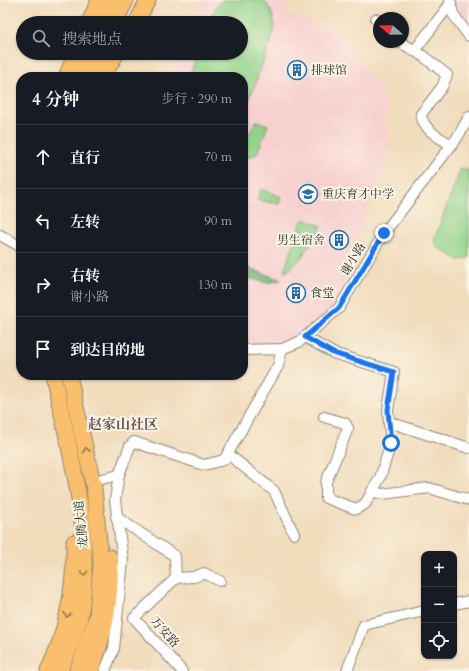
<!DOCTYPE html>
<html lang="zh">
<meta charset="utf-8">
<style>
body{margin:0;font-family:Cardo,"Noto Serif SC",serif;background:#20242c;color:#f1f3f6}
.controls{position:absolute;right:12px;bottom:12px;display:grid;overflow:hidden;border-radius:8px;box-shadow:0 1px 3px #0004}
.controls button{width:36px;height:36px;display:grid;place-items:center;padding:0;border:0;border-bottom:1px solid #363941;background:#171b24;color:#f1f3f6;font:20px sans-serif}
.compass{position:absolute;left:373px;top:12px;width:36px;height:36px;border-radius:50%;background:#171b24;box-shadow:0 1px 3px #0004;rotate:290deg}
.stop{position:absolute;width:12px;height:12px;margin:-9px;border:3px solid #1a73e8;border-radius:50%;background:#fff}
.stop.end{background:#1a73e8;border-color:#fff;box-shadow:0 1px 4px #0008}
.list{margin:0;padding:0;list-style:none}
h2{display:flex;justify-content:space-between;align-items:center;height:52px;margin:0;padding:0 16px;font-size:17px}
h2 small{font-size:13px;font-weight:400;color:#9ea1a6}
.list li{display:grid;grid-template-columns:26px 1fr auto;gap:12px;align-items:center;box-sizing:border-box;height:64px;padding:0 16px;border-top:1px solid #363941}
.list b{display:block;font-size:15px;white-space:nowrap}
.list p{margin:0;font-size:13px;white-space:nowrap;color:#9ea1a6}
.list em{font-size:13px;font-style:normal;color:#9ea1a6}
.icon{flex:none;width:22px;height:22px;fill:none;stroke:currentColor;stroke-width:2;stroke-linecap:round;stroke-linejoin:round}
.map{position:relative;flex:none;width:469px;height:671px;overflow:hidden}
.search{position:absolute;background:#171b24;box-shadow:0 1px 3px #0004;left:16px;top:16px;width:232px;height:44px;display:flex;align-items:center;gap:10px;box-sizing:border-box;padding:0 14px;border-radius:22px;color:#9ea1a6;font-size:15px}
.panel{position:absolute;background:#171b24;box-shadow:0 1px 3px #0004;left:16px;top:72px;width:232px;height:308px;border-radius:16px}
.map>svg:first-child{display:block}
.built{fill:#f7d0d0}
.green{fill:#92d38b;stroke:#5e7f5b}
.forest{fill:#75b577;stroke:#507051}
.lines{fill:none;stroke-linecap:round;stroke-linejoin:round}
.minor-casing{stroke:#8e8474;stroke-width:12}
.highway-casing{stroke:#8e8474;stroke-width:17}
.minor{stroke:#fff;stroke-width:10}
.highway{stroke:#f9bf6d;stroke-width:15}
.oneway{stroke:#92754c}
.route{stroke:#1a73e8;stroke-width:5}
.labels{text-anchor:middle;stroke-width:4;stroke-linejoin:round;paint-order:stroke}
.poi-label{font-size:12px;fill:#2b2b2b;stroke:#fcf5e5;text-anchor:start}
.street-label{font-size:12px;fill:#2b2b2b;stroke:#fcf5e5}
.quarter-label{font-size:14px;font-weight:bold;fill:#68535d;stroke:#fcf5e5}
</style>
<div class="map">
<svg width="469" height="671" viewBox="0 0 469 671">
<rect width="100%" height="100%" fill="#fcf5e5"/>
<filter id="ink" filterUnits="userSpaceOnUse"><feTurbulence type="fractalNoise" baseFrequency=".025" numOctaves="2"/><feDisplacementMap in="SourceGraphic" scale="8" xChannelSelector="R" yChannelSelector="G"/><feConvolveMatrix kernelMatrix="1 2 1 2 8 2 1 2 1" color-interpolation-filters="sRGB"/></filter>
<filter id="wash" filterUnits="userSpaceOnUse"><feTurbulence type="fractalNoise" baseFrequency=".012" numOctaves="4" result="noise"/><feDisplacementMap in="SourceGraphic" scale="16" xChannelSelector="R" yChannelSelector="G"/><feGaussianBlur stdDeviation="0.9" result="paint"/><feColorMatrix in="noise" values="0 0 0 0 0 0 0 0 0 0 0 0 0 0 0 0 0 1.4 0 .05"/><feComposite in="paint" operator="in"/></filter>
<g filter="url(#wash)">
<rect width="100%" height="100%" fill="#f1dcbc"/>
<g class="built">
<polygon points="200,0 289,0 284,12 339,33 387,101 383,119 392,142 362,222 345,261 358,268 337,303 300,334 280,343 243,345 243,77 170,77 180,53 241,53 241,23 191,23"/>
<polygon points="452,0 469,0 469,30 455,13"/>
</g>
<g class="green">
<path d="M222,0H264C272,11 275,19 274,33L243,116V77H189L198,53H241V23H209L213,12Z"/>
<polygon points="256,121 268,125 257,154 243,159 243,136 251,132"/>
<polygon points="461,168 469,171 469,258 459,260 437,247 434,240"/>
<polygon points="261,189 281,197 279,204 257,200"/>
<polygon points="303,219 322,226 300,259 287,272 284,271"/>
</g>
<polygon class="forest" points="243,266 281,280 267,283 243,277"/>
</g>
<g filter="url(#ink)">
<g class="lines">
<defs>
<g id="minor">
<polyline points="450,0 453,14 469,36"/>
<polyline points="376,19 379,22"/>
<path d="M400,42L423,56L447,75L442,87L421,114C423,130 439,137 451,145"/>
<polyline points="414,51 451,3"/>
<polyline points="0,235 21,247"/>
<polyline points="305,337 333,353 394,372 388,410 391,443 380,478 365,504 356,509 326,498 326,482 348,428 345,423 324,417"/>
<polyline points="243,350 282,349 299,342 339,308 384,233 457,138 469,117"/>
<polyline points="389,422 469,448"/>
<polyline points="228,454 274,491 294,534"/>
<polyline points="93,481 119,475"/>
<polyline points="372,491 382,494 429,488 469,500"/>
<polyline points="116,517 175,556 176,578 194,577 204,573 220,581"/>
<polyline points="176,578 134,618 182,671"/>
<polyline points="454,604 469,601"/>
<polyline points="105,671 114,648 123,560 115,500 119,475 130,446 134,442 204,465 224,460 278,366 282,349"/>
<polyline points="347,671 364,625 424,611"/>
</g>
<g id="highway">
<polyline points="89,23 99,0"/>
<polyline points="101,23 111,0"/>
<polyline points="115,23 126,0"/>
<polyline points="136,23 148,0"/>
<polyline points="66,77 76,53"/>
<polyline points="77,77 88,53"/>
<polyline points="90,77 101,53"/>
<polyline points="102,77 117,53"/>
<path d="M53,375C70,452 93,531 81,611C79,628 66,654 60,671"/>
<polyline points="69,375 94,488 101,563 97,616 77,671"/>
<path d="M48,671C67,631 75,586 74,542"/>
<path d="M91,671C105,635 112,595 110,557"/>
</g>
</defs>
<use href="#minor" class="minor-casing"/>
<use href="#highway" class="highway-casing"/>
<use href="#minor" class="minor"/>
<use href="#highway" class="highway"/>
</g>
<defs><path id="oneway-chevron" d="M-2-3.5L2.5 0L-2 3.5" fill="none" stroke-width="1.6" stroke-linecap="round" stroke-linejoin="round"/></defs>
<g class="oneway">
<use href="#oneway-chevron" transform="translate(86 450) rotate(-103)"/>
<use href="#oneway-chevron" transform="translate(84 573) rotate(94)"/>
<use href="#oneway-chevron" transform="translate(67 615) rotate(102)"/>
</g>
</g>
<g class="lines" filter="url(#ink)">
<polyline class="route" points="384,233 339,308 305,337 333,353 394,372 388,410 391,443"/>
</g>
<defs>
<symbol id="building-ring" viewBox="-11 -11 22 22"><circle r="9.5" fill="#fcf5e5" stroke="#1f6fb2" stroke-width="1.5"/><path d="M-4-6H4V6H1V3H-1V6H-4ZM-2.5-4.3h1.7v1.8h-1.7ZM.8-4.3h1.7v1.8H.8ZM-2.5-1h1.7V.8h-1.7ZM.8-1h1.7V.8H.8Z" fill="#1f6fb2"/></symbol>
<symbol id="school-ring" viewBox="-11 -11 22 22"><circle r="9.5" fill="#fcf5e5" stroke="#1f6fb2" stroke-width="1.5"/><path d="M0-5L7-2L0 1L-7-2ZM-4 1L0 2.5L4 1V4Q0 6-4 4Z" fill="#1f6fb2"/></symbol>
</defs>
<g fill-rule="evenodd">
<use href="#building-ring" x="286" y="59" width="22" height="22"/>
<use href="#school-ring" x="297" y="183" width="22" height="22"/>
<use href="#building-ring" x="328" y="229" width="22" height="22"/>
<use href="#building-ring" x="285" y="282" width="22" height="22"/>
</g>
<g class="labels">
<g class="poi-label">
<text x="311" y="74">排球馆</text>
<text x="322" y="198">重庆育才中学</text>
<text x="325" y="244" text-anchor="end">男生宿舍</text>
<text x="310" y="297">食堂</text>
</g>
<g class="street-label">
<text transform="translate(353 259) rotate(-59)" y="4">谢小路</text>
<text transform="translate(81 524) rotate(-96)" y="4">龙腾大道</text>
<text transform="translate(165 632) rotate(48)" y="4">万安路</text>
</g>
<g class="quarter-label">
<text x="123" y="429">赵家山社区</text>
</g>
</g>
</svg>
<div class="controls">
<button>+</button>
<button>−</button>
<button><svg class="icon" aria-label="locate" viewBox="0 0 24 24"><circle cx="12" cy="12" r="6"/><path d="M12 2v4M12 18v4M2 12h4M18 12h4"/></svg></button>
</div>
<svg class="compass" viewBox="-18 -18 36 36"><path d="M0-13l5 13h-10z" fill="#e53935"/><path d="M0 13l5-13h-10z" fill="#9ea1a6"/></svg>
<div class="stop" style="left:391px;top:443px"></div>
<div class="stop end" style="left:384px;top:233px"></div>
<div class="search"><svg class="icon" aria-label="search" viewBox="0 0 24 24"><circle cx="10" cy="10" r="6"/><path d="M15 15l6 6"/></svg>搜索地点</div>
<section class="panel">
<h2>4 分钟<small>步行 · 290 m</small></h2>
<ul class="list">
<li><svg class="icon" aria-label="ahead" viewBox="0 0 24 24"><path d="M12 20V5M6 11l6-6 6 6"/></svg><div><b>直行</b></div><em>70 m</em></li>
<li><svg class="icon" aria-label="left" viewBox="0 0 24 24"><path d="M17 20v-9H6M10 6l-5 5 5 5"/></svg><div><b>左转</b></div><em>90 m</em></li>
<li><svg class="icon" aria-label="right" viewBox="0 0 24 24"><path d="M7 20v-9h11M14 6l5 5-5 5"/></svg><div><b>右转</b><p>谢小路</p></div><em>130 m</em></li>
<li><svg class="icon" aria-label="arrive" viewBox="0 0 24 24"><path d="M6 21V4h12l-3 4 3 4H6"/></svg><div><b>到达目的地</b></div></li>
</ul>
</section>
</div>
